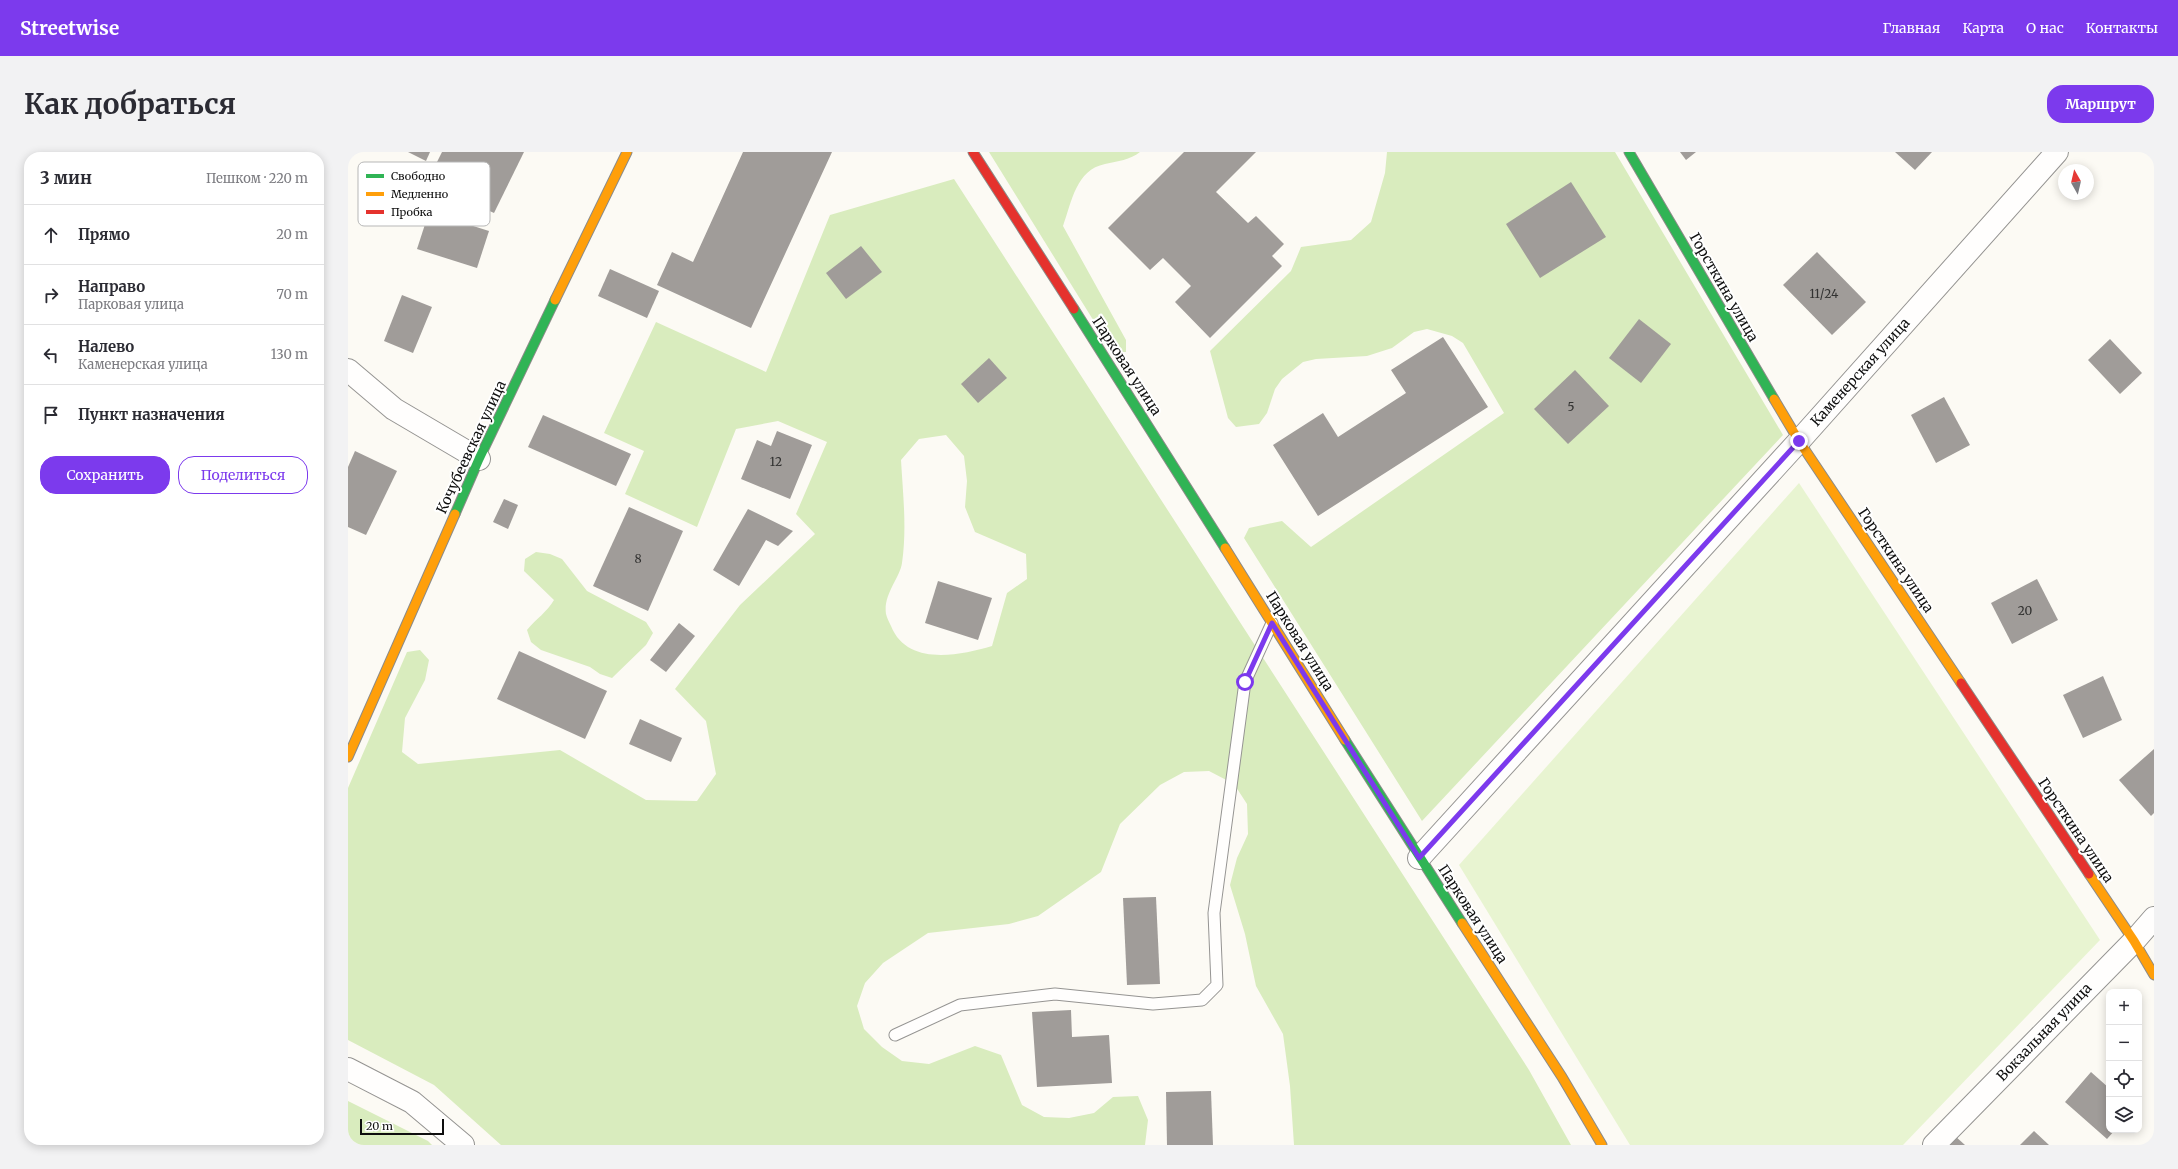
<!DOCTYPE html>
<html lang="ru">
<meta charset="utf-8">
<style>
body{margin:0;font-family:Merriweather,serif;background:#f2f2f3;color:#2b2b33}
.controls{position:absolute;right:12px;bottom:12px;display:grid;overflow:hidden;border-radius:8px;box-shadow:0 2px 10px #0003}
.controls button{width:36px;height:36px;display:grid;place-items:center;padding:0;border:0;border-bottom:1px solid #e1e1e2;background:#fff;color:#2b2b33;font:20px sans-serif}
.compass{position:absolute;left:1710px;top:12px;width:36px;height:36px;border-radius:50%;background:#fff;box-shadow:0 2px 10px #0003;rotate:352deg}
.scale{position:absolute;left:12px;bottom:10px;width:84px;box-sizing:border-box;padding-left:4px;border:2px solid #0e0e0e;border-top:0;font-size:11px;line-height:14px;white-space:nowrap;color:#0e0e0e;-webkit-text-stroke:3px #fff;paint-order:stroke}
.stop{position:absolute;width:12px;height:12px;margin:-9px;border:3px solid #7c3aed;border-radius:50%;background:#fff}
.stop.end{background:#7c3aed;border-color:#fff;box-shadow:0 1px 4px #0008}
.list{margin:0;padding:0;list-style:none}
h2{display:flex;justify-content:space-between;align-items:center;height:52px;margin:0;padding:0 16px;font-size:17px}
h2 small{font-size:13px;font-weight:400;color:#7c7c81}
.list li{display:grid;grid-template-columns:26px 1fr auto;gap:12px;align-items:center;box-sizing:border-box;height:60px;padding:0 16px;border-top:1px solid #e1e1e2}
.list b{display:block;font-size:15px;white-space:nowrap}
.list p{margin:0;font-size:13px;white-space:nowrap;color:#7c7c81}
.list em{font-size:13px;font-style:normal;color:#7c7c81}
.actions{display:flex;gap:8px;padding:12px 16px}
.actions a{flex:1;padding:9px 0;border:1px solid #7c3aed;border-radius:16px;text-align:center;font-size:14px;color:#7c3aed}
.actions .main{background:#7c3aed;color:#fff}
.icon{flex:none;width:22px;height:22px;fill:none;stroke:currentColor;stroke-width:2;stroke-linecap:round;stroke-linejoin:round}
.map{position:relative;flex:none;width:1806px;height:993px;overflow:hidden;border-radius:16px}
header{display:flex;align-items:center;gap:24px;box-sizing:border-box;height:56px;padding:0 20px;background:#7c3aed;color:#fff}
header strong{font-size:19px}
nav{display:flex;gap:22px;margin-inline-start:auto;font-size:14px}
.intro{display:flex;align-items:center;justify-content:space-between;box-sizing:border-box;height:96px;padding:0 24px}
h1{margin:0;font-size:28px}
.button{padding:10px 18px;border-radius:16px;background:#7c3aed;color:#fff;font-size:14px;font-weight:700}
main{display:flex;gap:24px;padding:0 24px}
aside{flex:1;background:#fff;border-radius:16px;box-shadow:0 2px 10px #0003}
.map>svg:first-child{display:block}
.green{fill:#e8f4d1}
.forest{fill:#d9ecbe;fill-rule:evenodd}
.building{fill:#a09c99}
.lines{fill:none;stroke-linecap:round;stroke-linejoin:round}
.lane-casing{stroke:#959492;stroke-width:13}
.street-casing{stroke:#959492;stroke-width:24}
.fast-casing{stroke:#8c8b88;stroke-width:11}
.slow-casing{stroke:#8c8b88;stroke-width:11}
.jam-casing{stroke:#8c8b88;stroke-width:11}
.lane{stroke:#fffefd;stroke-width:11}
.street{stroke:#fffefd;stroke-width:22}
.fast{stroke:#30b455;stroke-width:9}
.slow{stroke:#ff9f0a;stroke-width:9}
.jam{stroke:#e5322d;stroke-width:9}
.route{stroke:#7c3aed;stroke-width:5}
.labels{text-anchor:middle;stroke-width:4;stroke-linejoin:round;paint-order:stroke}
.number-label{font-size:12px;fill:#323231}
.street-label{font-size:14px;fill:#0e0e0e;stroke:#fff}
.key{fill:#fff;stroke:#b7b7b7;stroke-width:1}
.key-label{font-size:11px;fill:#0e0e0e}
</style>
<header>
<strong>Streetwise</strong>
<nav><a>Главная</a><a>Карта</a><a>О нас</a><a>Контакты</a></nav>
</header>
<div class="intro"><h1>Как добраться</h1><a class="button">Маршрут</a></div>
<main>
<aside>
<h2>3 мин<small>Пешком · 220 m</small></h2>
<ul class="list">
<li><svg class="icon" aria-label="ahead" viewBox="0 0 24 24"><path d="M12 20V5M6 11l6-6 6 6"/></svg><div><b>Прямо</b></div><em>20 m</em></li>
<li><svg class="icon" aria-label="right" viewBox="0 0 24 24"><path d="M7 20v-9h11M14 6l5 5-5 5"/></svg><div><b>Направо</b><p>Парковая улица</p></div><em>70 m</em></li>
<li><svg class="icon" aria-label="left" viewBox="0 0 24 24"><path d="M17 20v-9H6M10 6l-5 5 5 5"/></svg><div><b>Налево</b><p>Каменерская улица</p></div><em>130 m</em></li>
<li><svg class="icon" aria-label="arrive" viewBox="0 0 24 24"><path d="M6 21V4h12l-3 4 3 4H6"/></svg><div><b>Пункт назначения</b></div></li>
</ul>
<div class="actions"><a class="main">Сохранить</a><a>Поделиться</a></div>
</aside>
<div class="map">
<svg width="1806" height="993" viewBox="0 0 1806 993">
<rect width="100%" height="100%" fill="#fcfaf4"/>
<polygon class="green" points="1451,331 1752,788 1555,993 1282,993 1111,713"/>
<g class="forest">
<path d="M641,0H792C782,8 770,9 757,12C728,18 724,49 715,74L778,188V200H765Z"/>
<polygon points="1039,0 1267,0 1435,283 1074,669 896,386 901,376 934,369 963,395 1156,261 1115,191 1104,184 1079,177 1066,180 1044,196 1019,204 968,207 955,210 934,227 927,237 919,261 911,272 888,275 880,266 862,199 943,119 953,95 1003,88 1023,70 1037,21"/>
<path d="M606,27L1181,918L1223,993H946L942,934L935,882L908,834L897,782L882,733L889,706L900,682L899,652L886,632L861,619L836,620L812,633L772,672L753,720L690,764L661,772L580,781L535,811L517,831L509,854L516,877L534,895L554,909L581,912L627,894L653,903L674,953L696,965L721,966L746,961L765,945L790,944L800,968L797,993H153L86,933L0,888V636L59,500L72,498L81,508L77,528L57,566L54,600L70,612L212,598L298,648L349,649L368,622L358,569L327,537L392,453L467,382L448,362L479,290L430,269L388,277L349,375L277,342L296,299L256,281L308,170L418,220L482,63ZM598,283L616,304L619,329L617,355L627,380L678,402L679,427L659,441L644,494C610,504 559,514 543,474C541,470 539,466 538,462C535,442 552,426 554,411C559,377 555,342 553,308L571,287Z"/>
<path d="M188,400L202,402L214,407L239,439L298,470L305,481L298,493L264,526L252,522L242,515L193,498L183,490L179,478C188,467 199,460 206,448L176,419L177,407Z"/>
<polygon points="0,949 80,989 84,993 0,993"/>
</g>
<g class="building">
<polygon points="60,0 82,0 78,9"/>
<polygon points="94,0 176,0 146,61 79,30"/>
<polygon points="395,0 484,0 403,176 309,133 324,100 345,110"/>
<polygon points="836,0 908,0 868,40 900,71 908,64 936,92 924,104 934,114 862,186 827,150 843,134 815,106 802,118 760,76"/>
<polygon points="1332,0 1348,0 1338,8"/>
<polygon points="1547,0 1584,0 1567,18"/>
<polygon points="1223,30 1258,85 1192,126 1158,72"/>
<polygon points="81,60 141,79 129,116 69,97"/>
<polygon points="513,94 534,120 498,147 478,121"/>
<polygon points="1469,100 1518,150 1484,183 1435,133"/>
<polygon points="262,117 311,139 299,166 250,144"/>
<polygon points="54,143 84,155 65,201 36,189"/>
<polygon points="1291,167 1323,192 1293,231 1261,206"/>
<polygon points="1095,185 1140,255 970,364 925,293 975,261 990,285 1058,241 1043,218"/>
<polygon points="1762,187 1794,221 1772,242 1740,208"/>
<polygon points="641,206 659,226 630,251 613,232"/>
<polygon points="1227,218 1261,254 1220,292 1186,257"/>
<polygon points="1596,245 1622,293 1588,311 1563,263"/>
<polygon points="195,263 283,302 268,334 180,295"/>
<polygon points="429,279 464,293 442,347 393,327 409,288 423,294"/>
<polygon points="7,299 49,319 18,383 0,375 0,315"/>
<polygon points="156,347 170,353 160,377 145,370"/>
<polygon points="281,355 335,379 300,459 245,434"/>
<polygon points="400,357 445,379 430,394 418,388 391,434 365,418"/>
<polygon points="1689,427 1710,468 1664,492 1643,451"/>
<polygon points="590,429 644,446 630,488 577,471"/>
<polygon points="331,471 347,484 318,520 302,508"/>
<polygon points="171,499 259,539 237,587 149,547"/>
<polygon points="1755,524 1774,568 1735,586 1715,543"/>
<polygon points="292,567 334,586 323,610 281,592"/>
<polygon points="1806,597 1806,661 1803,664 1771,628"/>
<polygon points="808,745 812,832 779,833 775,746"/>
<polygon points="723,858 724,885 761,883 764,931 689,935 684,860"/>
<polygon points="1743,920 1761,936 1761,978 1767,978 1759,987 1717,950"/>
<polygon points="863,939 865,993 819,993 818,940"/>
<polygon points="1686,979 1701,993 1672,993"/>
<polygon points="1607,984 1617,993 1599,993"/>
</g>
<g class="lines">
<defs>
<polyline id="lane" points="547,883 612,853 707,842 805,852 854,848 869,833 866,761 897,530 924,471"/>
<g id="street">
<polyline points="0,218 46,257 131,307"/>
<polyline points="1071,706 1451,289 1709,0"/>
<polyline points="0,917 64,950 115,993"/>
<polyline points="1586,993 1786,789 1806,766"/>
</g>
<g id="fast">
<polyline points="1281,0 1426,247"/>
<polyline points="726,157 877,396"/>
<polyline points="107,362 131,307 207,148"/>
<polyline points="997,588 1114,771"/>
</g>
<g id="slow">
<polyline points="207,148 279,0"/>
<polyline points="1426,247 1451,289 1613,531"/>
<polyline points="877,396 997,588"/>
<polyline points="0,605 107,362"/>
<polyline points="1741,722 1786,789 1806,823"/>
<polyline points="1114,771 1214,925 1254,993"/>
</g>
<g id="jam">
<polyline points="625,0 726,157"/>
<polyline points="1613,531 1741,722"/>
</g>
</defs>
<use href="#lane" class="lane-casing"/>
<use href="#street" class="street-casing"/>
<use href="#fast" class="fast-casing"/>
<use href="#slow" class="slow-casing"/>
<use href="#jam" class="jam-casing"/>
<use href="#lane" class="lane"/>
<use href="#street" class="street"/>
<use href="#fast" class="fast"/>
<use href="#slow" class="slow"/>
<use href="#jam" class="jam"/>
</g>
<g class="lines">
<polyline class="route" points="897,530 924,471 1071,706 1451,289"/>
</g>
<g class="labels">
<g class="number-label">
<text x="1476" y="146">11/24</text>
<text x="1223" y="259">5</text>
<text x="428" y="314">12</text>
<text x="290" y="411">8</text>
<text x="1677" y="463">20</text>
</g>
<g class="street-label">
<text transform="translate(1376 135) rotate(60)" y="5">Горсткина улица</text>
<text transform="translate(779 214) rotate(57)" y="5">Парковая улица</text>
<text transform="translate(1512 220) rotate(-48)" y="5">Каменерская улица</text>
<text transform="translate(123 295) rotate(-65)" y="5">Кочубеевская улица</text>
<text transform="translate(1548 408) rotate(56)" y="5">Горсткина улица</text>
<text transform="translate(952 489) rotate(58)" y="5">Парковая улица</text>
<text transform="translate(1728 678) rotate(56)" y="5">Горсткина улица</text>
<text transform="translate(1125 762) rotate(57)" y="5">Парковая улица</text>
<text transform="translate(1696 880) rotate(-46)" y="5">Вокзальная улица</text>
</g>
</g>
<rect x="10" y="10" width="132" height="64" rx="6" class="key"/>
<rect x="18" y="22" width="18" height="4" fill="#30b455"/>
<rect x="18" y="40" width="18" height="4" fill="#ff9f0a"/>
<rect x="18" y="58" width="18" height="4" fill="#e5322d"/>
<g class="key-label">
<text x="43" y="28">Свободно</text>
<text x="43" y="46">Медленно</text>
<text x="43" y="64">Пробка</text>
</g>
</svg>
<div class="controls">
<button>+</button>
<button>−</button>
<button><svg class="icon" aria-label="locate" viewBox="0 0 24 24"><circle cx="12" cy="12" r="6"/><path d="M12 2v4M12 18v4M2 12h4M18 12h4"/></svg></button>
<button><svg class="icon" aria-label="layers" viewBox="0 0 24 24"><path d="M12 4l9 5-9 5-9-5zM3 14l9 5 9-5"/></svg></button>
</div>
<svg class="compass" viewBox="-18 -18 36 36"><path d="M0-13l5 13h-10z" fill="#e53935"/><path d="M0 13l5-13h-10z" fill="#7c7c81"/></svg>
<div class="scale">20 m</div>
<div class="stop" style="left:897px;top:530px"></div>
<div class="stop end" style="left:1451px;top:289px"></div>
</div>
</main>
